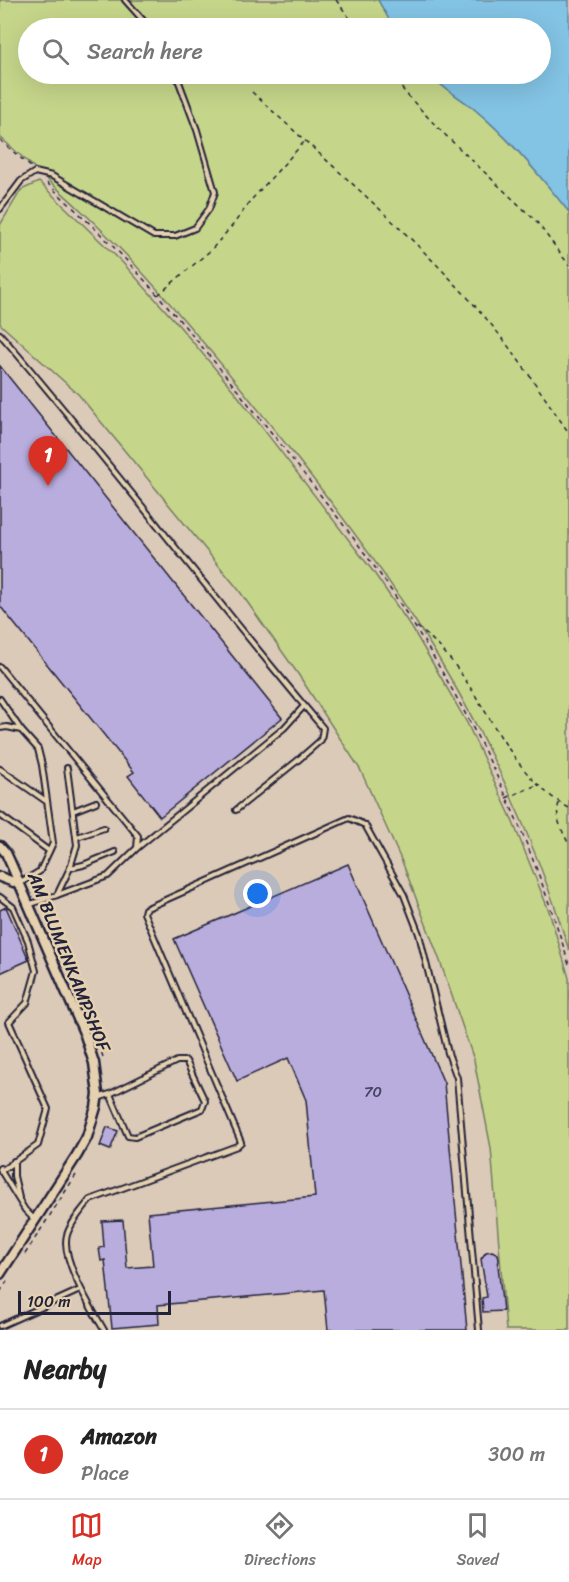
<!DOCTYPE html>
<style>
body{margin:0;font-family:Sriracha,sans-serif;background:#f2f2f2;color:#222}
.scale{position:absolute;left:18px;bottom:15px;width:153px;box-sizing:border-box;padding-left:6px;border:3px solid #22223b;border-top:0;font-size:16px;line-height:21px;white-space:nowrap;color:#22223b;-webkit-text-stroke:4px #e5d1af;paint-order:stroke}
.you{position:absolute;left:258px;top:894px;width:21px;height:21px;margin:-15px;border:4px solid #fff;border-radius:50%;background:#1a73e8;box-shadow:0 0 0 9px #1a73e833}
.badge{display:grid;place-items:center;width:39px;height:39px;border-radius:50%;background:#d93025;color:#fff;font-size:20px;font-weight:700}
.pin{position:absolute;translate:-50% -50px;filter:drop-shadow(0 2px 3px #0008)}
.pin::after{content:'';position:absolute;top:32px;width:21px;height:18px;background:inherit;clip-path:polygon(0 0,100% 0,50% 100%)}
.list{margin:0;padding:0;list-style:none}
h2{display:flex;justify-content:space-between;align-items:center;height:78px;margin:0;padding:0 24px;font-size:26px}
h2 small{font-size:20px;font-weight:400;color:#767676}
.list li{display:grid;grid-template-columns:39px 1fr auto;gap:18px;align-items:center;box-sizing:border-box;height:90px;padding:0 24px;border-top:2px solid #e0e0e0}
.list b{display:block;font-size:22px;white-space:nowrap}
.list p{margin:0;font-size:20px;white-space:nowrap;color:#767676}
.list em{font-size:20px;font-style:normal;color:#767676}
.icon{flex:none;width:33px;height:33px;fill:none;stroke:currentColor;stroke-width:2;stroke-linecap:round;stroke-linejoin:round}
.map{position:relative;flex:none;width:569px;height:1330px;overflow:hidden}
.search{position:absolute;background:#fff;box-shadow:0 6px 24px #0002;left:18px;right:18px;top:18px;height:66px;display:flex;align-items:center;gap:15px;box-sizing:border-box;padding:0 21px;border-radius:33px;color:#767676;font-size:22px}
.sheet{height:168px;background:#fff}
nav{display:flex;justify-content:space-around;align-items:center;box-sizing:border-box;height:84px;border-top:2px solid #e0e0e0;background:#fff;font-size:16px;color:#767676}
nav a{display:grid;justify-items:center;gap:3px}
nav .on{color:#d93025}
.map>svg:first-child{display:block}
.green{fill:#c5d68a;stroke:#747c62;stroke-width:1.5}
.water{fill:#83c3e4;stroke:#5c83a0;stroke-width:1.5}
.building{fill:#b9adde;stroke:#22223b;stroke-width:1.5}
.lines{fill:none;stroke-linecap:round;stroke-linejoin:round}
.service-casing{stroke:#22223b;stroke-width:8}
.minor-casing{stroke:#22223b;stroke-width:13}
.path{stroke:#22223b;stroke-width:1.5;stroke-dasharray:4.5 4.5;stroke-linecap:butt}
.service{stroke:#e5d1af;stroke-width:4}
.minor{stroke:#e5d1af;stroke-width:8}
.labels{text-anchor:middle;stroke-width:5;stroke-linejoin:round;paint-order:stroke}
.number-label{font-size:15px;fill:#484564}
.street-label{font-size:18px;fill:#22223b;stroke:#e5d1af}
</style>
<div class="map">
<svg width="569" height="1330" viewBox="0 0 569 1330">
<rect width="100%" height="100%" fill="#dccab8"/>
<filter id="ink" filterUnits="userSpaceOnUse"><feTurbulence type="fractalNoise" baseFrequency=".0167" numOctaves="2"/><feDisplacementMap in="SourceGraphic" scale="12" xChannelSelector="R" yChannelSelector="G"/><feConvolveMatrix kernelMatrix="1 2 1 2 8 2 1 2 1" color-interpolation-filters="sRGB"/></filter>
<g filter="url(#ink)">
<g class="green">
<path d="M0,0H378L394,28H28V74H429C442,88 458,96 473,108C509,138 539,175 569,212V950C535,838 480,720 416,622C376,560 331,501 285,443C235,380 184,317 129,258C89,215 43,176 0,137Z"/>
<polygon points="39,182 122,262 175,321 234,391 372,570 412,628 439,674 467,723 510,815 549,911 569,978 569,1330 506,1330 491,1148 474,1060 440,961 403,864 360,769 298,674 238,589 79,395 0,324 0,225 21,190"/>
</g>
<path class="water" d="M378,0H569V212C539,175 510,138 473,108C458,96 442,88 429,74H540V28H394Z"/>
<g class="building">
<polygon points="0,366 282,718 160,817 128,776 134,772 0,606"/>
<polygon points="348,864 444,1083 467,1330 328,1330 324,1290 158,1305 159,1324 112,1328 105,1260 101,1261 99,1248 104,1247 102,1221 123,1220 127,1268 153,1266 148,1213 315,1197 306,1100 288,1058 237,1081 174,939"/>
<polygon points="6,907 29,960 0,973 0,910"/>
<polygon points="107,1127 118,1131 110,1150 100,1146"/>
<polygon points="492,1251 498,1254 499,1260 498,1265 503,1311 483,1312 482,1298 487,1297 481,1259 486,1252"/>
</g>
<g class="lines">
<defs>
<g id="service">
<polyline points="125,0 150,28"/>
<polyline points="0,209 21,181 35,172 52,176 154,236 175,236 195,228 209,209 215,192 197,130 176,74"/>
<path d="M0,334C111,463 213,598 323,728L321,740L297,761L236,810"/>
<polyline points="0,667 138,836 137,848 108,876 57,895"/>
<polyline points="0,699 21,730"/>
<polyline points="0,728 7,727 21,730 38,749 42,765 53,843 40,871 19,884"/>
<polyline points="0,769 46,801"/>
<polyline points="73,811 96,802"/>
<polyline points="0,815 49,851"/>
<polyline points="77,837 104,828"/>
<polyline points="137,848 284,728 304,706"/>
<polyline points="70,868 83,865 115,852"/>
<polyline points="0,897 13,907 28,941 36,971 27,1003 9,1022 48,1109 38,1145 1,1171 0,1168"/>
<polyline points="28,905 57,895 70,868 77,845 67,768"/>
<polyline points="98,1098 110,1094 177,1061 186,1061 205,1101 202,1109 135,1137 128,1136 110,1094"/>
<polyline points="14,1161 14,1176 19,1198"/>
<polyline points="1,1171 25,1210 35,1220"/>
<polyline points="0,1326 80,1290"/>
<path d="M104,1330C92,1309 60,1259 67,1235C71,1222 82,1210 90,1200L237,1146L241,1142L144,913L145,909L349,818L365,825L404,895L419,934L448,1053L457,1078L479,1330"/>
</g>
<g id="minor">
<polyline points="0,846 6,853 11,864 85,1035 94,1063 98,1094 96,1107 87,1137 77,1155 0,1274"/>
<polyline points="0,877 19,884"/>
</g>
</defs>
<use href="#service" class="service-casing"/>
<use href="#minor" class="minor-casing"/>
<g class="path">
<polyline points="336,0 357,28"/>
<polyline points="390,74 409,97 440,130 536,221 569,265"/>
<path d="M252,92C328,163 408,230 477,308C511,346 540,391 569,433"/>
<polyline points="0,140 31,167"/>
<path d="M47,183C73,208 101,233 126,260C181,319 232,383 282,446C328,505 376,564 415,627C481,732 534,846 569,965"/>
<polyline points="158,295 211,250 232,226 253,198 305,141"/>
<path d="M417,627C482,674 497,768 569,808"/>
<polyline points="506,798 537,785"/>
<path d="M559,803C554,819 563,831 569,845"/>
<polyline points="96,1036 103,1057"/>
<polyline points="25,1254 76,1175"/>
<polyline points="0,1292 8,1280"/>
</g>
<use href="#service" class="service"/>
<use href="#minor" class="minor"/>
</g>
</g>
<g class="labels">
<g class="number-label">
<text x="373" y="1097">70</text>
</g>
<g class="street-label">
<text transform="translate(69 962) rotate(68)" y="6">AM BLUMENKAMPSHOF</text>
</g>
</g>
</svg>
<div class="scale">100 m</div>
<div class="you"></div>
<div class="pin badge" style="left:48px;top:486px">1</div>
<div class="search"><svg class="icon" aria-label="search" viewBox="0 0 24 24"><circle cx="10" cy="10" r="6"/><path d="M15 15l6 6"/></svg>Search here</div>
</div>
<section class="sheet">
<h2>Nearby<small></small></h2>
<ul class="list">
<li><span class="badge">1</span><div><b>Amazon</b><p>Place</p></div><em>300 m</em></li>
</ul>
</section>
<nav>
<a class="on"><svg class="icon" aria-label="map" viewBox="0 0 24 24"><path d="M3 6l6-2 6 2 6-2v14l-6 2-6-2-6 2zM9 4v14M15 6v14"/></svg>Map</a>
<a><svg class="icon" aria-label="directions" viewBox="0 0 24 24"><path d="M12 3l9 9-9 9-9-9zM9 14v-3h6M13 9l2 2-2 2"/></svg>Directions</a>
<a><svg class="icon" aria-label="saved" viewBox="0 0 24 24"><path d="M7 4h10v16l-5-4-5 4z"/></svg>Saved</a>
</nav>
